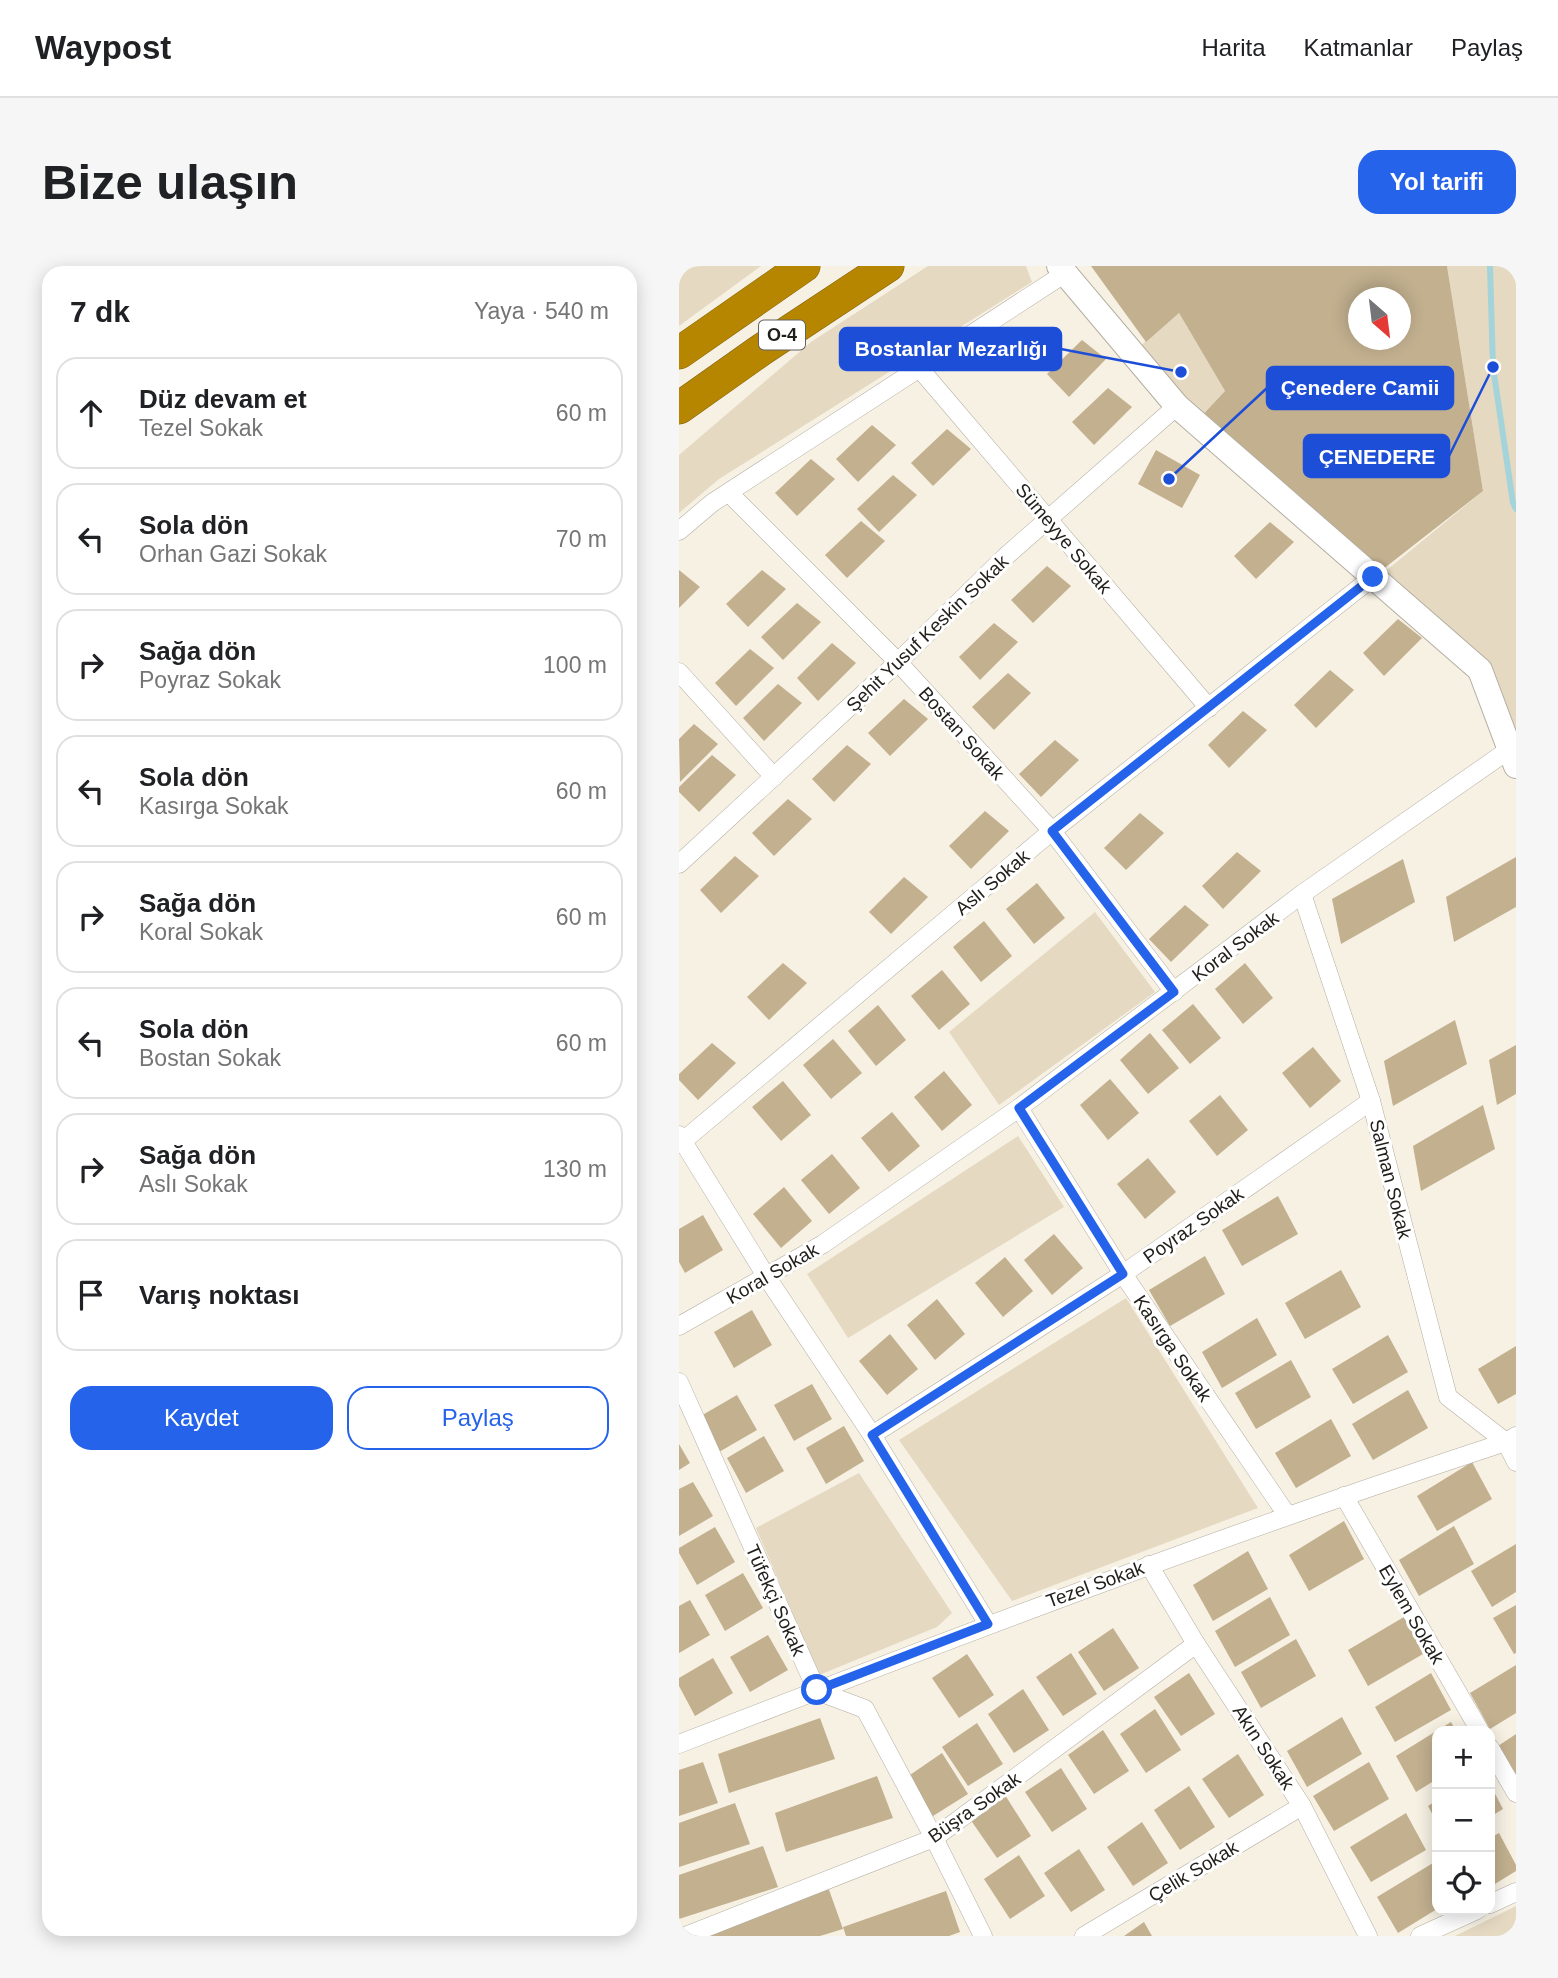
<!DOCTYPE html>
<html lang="tr">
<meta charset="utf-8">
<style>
body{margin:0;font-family:Arial,sans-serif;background:#f6f6f6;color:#202124}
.controls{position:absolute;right:21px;bottom:21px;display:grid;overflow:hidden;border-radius:14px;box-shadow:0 4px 18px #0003}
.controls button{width:63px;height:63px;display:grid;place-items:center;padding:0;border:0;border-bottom:2px solid #e0e0e0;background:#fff;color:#202124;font:35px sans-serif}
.compass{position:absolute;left:669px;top:21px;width:63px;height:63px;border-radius:50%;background:#fff;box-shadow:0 4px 18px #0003;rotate:152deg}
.stop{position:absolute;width:21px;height:21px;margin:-16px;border:5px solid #2563eb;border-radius:50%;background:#fff}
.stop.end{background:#2563eb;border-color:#fff;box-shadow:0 2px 7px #0008}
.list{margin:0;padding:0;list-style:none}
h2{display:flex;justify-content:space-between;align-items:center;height:91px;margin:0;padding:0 28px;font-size:30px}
h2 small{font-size:23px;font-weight:400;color:#757577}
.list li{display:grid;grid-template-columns:46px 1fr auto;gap:21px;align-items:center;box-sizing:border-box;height:112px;margin:0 14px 14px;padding:0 14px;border:2px solid #e0e0e0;border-radius:21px}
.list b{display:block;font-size:26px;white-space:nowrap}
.list p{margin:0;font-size:23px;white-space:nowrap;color:#757577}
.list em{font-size:23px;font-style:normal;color:#757577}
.actions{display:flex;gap:14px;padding:21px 28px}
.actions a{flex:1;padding:16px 0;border:2px solid #2563eb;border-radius:21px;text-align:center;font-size:24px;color:#2563eb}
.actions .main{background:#2563eb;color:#fff}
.icon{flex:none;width:38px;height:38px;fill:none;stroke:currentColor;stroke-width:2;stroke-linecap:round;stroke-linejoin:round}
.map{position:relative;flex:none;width:837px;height:1670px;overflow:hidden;border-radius:21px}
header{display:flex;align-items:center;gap:42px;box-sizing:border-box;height:98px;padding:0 35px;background:#fff;border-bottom:2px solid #e0e0e0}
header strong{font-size:33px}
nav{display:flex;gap:38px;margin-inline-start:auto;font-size:24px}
.intro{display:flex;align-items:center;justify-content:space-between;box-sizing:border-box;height:168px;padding:0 42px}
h1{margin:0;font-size:49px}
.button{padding:18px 32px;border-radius:21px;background:#2563eb;color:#fff;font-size:24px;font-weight:700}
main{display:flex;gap:42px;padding:0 42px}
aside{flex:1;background:#fff;border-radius:21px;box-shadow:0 4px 18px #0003}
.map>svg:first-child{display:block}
.green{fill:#e5d9c2}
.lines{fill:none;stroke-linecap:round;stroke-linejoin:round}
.stream{stroke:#a4d3da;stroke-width:6}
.building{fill:#c2b08f;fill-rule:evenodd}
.street-casing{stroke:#b4aea2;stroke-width:19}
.secondary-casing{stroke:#b4aea2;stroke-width:26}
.highway-casing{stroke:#826209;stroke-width:33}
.street{stroke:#fff;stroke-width:18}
.secondary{stroke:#fff;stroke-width:24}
.highway{stroke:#b78600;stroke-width:32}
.route{stroke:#2563eb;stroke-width:9}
.labels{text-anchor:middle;stroke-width:6;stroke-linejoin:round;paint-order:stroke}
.shield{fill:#fff;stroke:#64625f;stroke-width:2}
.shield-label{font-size:18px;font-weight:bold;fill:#211f1b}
.street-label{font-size:19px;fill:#211f1b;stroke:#fff}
.leader{fill:none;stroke:#1d4ed8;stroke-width:2.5}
.callout-dot{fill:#1d4ed8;stroke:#fff;stroke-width:2.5}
.callout{fill:#1d4ed8;stroke:#1d4ed8;stroke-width:2.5}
.callout-label{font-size:21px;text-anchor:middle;font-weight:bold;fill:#fff}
</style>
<header>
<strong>Waypost</strong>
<nav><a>Harita</a><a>Katmanlar</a><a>Paylaş</a></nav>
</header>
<div class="intro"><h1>Bize ulaşın</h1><a class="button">Yol tarifi</a></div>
<main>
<aside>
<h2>7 dk<small>Yaya · 540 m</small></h2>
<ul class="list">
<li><svg class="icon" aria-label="ahead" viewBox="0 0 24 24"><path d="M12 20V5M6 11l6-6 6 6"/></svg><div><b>Düz devam et</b><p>Tezel Sokak</p></div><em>60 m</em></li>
<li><svg class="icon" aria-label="left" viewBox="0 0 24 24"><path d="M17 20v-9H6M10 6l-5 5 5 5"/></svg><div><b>Sola dön</b><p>Orhan Gazi Sokak</p></div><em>70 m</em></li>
<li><svg class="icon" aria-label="right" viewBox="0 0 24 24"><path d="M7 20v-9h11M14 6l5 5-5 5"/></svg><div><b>Sağa dön</b><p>Poyraz Sokak</p></div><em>100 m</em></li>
<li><svg class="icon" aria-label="left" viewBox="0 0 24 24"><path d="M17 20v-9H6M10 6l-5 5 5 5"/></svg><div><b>Sola dön</b><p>Kasırga Sokak</p></div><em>60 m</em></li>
<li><svg class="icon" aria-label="right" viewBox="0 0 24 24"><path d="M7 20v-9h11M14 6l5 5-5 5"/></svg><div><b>Sağa dön</b><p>Koral Sokak</p></div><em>60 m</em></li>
<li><svg class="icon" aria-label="left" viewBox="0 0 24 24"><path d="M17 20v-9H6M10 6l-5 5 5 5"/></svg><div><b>Sola dön</b><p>Bostan Sokak</p></div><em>60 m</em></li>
<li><svg class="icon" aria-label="right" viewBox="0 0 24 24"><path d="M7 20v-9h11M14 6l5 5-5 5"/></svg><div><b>Sağa dön</b><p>Aslı Sokak</p></div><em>130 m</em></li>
<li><svg class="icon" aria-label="arrive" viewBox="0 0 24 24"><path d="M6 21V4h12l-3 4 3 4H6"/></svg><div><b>Varış noktası</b></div></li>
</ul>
<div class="actions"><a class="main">Kaydet</a><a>Paylaş</a></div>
</aside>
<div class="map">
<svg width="837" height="1670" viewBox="0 0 837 1670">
<rect width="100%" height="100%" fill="#f7f1e4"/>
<g class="green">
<polygon points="0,0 82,0 0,60"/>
<polygon points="249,0 347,0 353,16 40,213 0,247 0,189 132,76"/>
<polygon points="768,0 837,0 837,500 801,404 697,313 804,225"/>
<polygon points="500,47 546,125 517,156 453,87"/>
<polygon points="416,646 476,726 320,839 270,766"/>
<polygon points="339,870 385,941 169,1072 128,1008"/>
<polygon points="447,1032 579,1242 333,1335 220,1174"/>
<polygon points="180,1207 273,1347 258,1361 140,1409 77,1262"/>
<polygon points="837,1640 837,1670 776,1670"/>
</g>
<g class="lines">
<polyline class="stream" points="811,0 814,101 834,237 837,243"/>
</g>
<g class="building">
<path d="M412,0H768L804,225L694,311L517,156L546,125L500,47L467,76ZM680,32H722V74H680Z"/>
<polygon points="403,74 427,93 390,131 368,108"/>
<polygon points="429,122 453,141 415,179 393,156"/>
<polygon points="193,159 217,179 179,216 157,193"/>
<polygon points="268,163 292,183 254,220 232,197"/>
<polygon points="477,184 521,209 503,242 459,218"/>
<polygon points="132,193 156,213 118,250 96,227"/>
<polygon points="214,209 238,229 200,266 178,243"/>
<polygon points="182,255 206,275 168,312 146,289"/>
<polygon points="591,256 615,276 577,313 555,290"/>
<polygon points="368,300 392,320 354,357 332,334"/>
<polygon points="0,304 21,321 0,342"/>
<polygon points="83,304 107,323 69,361 47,338"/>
<polygon points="118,337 142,356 104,394 82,371"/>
<polygon points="719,353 743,372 705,410 684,387"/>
<polygon points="315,357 339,376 301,414 280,391"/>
<polygon points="153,377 177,397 139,435 118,412"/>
<polygon points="71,383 95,402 57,440 36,417"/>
<polygon points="651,404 675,424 637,462 615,439"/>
<polygon points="329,407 352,427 315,464 293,441"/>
<polygon points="99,418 123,437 85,475 64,452"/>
<polygon points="225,433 249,453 211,490 189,467"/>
<polygon points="564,445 588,464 550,502 529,479"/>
<polygon points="15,458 39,478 1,516 0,473"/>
<polygon points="376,474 400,494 362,531 340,508"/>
<polygon points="168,479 192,498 155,536 133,513"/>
<polygon points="33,489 57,509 20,546 0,526 0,521"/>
<polygon points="109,533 133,553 95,590 73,567"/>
<polygon points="306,545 330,565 292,603 270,580"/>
<polygon points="461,547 485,567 447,604 425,582"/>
<polygon points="558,586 582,605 544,643 523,620"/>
<polygon points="56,590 80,610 42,647 21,624"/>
<polygon points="837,591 837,641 775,676 767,631"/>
<polygon points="724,593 736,636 662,678 653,633"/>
<polygon points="225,611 249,631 212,668 190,646"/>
<polygon points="358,617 386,652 355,678 327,643"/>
<polygon points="506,639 530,659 492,696 470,673"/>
<polygon points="305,655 333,690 302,716 274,681"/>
<polygon points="104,697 128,717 90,754 68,731"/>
<polygon points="566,697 594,732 564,758 536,723"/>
<polygon points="263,704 291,738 260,764 232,730"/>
<polygon points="514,738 542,772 511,798 483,764"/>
<polygon points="199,739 227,774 197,800 169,765"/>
<polygon points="776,754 788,798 714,840 705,795"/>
<polygon points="471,767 500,802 469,828 441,794"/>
<polygon points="154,773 183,807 152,833 124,799"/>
<polygon points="33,777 57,797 19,834 0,814 0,808"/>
<polygon points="837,779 837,828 818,839 810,794"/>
<polygon points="634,781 662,815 631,842 603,807"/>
<polygon points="265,805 293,839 263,865 235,831"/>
<polygon points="431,813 460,847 429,874 401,839"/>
<polygon points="104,815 132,849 102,875 73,841"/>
<polygon points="541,829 569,864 538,890 510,855"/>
<polygon points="804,839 816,883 742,925 734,880"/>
<polygon points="213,846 241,880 210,906 182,872"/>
<polygon points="153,888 181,922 150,948 122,914"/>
<polygon points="469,892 497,926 466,953 438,918"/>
<polygon points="105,921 133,955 102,982 74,948"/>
<polygon points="599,930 619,968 563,1000 543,964"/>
<polygon points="24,949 44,984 6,1007 0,996 0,963"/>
<polygon points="375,968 404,1002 373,1029 345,994"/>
<polygon points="526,990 546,1028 491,1060 470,1024"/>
<polygon points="326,991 354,1025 324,1051 296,1017"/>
<polygon points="662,1004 682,1041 626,1073 606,1037"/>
<polygon points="258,1033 286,1068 256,1094 228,1059"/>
<polygon points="73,1044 93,1079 55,1102 35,1066"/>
<polygon points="578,1052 598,1089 543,1122 523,1086"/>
<polygon points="211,1068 239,1103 208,1129 180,1095"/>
<polygon points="709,1069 729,1106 674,1138 653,1103"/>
<polygon points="837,1080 837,1128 819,1138 799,1103"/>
<polygon points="612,1094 632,1131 577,1163 556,1127"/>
<polygon points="133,1118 153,1153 115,1175 95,1139"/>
<polygon points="729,1124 749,1162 694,1194 673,1158"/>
<polygon points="58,1129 78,1164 40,1186 20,1151"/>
<polygon points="652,1153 672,1190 617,1222 596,1187"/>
<polygon points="165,1160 185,1195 147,1218 127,1182"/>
<polygon points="85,1170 105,1205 67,1227 48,1192"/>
<polygon points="0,1178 11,1197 0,1204"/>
<polygon points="793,1196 813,1233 758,1265 738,1230"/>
<polygon points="14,1216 34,1250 0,1270 0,1223"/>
<polygon points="665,1255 685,1293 630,1325 610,1289"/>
<polygon points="775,1260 795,1298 740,1330 720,1294"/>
<polygon points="36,1261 56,1296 18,1319 0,1287 0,1282"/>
<polygon points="837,1278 837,1326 813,1341 792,1305"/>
<polygon points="569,1285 589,1323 534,1355 514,1319"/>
<polygon points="64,1307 84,1342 46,1365 26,1329"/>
<polygon points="591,1331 611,1369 556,1401 536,1365"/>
<polygon points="11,1334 31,1369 0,1387 0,1340"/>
<polygon points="837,1339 837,1387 835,1388 814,1352"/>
<polygon points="725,1351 744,1388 689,1420 669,1384"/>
<polygon points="434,1362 460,1402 425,1425 399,1386"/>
<polygon points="89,1369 109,1404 71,1426 51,1391"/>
<polygon points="617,1373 637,1410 582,1442 562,1406"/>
<polygon points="392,1387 418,1428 384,1450 357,1411"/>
<polygon points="288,1388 315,1429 280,1452 253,1412"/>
<polygon points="34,1392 54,1427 16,1450 0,1420 0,1412"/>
<polygon points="837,1399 837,1447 811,1463 791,1427"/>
<polygon points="510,1407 536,1448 502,1470 475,1431"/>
<polygon points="752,1407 772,1444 716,1476 696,1441"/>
<polygon points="344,1423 370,1464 335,1487 309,1448"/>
<polygon points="476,1443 502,1484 467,1507 441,1468"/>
<polygon points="663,1451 683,1488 628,1521 608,1485"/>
<polygon points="141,1452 156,1493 50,1527 39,1488"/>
<polygon points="772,1456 777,1465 758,1465 758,1513 737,1526 717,1490"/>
<polygon points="298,1457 324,1498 289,1520 263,1481"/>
<polygon points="424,1464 450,1505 415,1528 389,1489"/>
<polygon points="837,1468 837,1512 819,1480"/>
<polygon points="263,1487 289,1528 254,1550 228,1511"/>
<polygon points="559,1488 585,1529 550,1552 523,1513"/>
<polygon points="24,1496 39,1537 0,1550 0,1504"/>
<polygon points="690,1496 710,1533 655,1565 634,1530"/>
<polygon points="382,1502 408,1543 373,1566 346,1526"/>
<polygon points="198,1510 214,1552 107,1586 96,1547"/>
<polygon points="811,1518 824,1543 811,1551"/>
<polygon points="510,1520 536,1561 501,1584 475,1544"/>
<polygon points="326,1529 352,1570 318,1592 291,1553"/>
<polygon points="758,1534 758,1557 749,1540"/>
<polygon points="56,1537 71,1578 0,1601 0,1557"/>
<polygon points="727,1547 747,1584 692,1616 671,1581"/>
<polygon points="463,1556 489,1597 454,1620 428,1581"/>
<polygon points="820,1567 837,1599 837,1605 811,1621 811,1572"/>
<polygon points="84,1580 99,1621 0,1653 0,1609"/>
<polygon points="400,1583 426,1624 392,1646 365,1607"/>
<polygon points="340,1589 366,1630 331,1653 305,1613"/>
<polygon points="754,1597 758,1606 758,1643 719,1667 698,1631"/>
<polygon points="149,1621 164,1663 141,1670 16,1670"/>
<polygon points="267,1625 281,1666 270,1670 167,1670 164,1661"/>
<polygon points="465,1656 473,1670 445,1670"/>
</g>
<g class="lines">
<defs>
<g id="street">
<polyline points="241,103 530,442"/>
<polyline points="50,227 219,396 373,565 495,726"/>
<polyline points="0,265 33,237 385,8"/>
<polyline points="0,406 95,511"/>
<polyline points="0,598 219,396 326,291 498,140"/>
<polyline points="623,628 692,835 769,1131 827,1176 837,1196"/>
<polyline points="340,842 444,1008 608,1249"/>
<polyline points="0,869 87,1010 193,1169 309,1358"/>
<polyline points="4,875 373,565 694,311"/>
<polyline points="0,1060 144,978 340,842 623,628 831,483"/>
<polyline points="0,1116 138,1425 186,1443 255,1572 304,1670"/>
<polyline points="193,1169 444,1008 692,835"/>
<polyline points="665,1230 801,1465"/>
<polyline points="470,1299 517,1378 623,1540 689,1670"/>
<path d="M0,1478C274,1372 548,1267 827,1176L837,1170"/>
<polyline points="811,1482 837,1527"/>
<polyline points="811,1638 837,1626"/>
<polyline points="6,1670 255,1572 517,1378"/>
<polyline points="405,1670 623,1540"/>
<polyline points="741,1670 798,1644"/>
</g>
<polyline id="secondary" points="380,0 498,140 801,404 837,500"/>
<g id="highway">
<polyline points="0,87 125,0"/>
<polyline points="0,142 82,84 209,0"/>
</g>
</defs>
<use href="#street" class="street-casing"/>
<use href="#secondary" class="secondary-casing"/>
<use href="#highway" class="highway-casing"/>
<use href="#street" class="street"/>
<use href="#secondary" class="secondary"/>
<use href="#highway" class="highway"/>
</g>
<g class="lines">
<polyline class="route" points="138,1424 309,1358 193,1169 444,1008 340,842 495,726 373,565 694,311"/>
</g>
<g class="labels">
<rect class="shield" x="80" y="54.5" width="46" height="29" rx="5"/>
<g class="shield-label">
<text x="103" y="75">O-4</text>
</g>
<g class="street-label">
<text transform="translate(385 272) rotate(50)" y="7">Sümeyye Sokak</text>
<text transform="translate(248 367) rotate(-44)" y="7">Şehit Yusuf Keskin Sokak</text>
<text transform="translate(283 467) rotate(48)" y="7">Bostan Sokak</text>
<text transform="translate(313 616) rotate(-40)" y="7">Aslı Sokak</text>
<text transform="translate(556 680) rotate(-37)" y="7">Koral Sokak</text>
<text transform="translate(712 913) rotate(76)" y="7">Salman Sokak</text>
<text transform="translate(514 959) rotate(-35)" y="7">Poyraz Sokak</text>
<text transform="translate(93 1007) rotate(-30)" y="7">Koral Sokak</text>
<text transform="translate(494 1082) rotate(56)" y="7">Kasırga Sokak</text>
<text transform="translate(416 1318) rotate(-20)" y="7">Tezel Sokak</text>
<text transform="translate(97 1334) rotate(66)" y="7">Tüfekçi Sokak</text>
<text transform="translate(733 1348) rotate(60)" y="7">Eylem Sokak</text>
<text transform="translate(585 1481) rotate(57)" y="7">Akın Sokak</text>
<text transform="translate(295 1541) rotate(-35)" y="7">Büşra Sokak</text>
<text transform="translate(514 1605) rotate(-31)" y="7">Çelik Sokak</text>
</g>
</g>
<path class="leader" d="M502 106L382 83M490 213L588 122M814 101L770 190"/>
<g class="callout-dot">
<circle cx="502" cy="106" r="7"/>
<circle cx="490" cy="213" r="7"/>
<circle cx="814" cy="101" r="7"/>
</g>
<g class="callout">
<rect x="161" y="62" width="221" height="42" rx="7"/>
<rect x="588" y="101" width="186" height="42" rx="7"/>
<rect x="625" y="169" width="145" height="42" rx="7"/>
</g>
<g class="callout-label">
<text x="272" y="90">Bostanlar Mezarlığı</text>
<text x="681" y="129">Çenedere Camii</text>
<text x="698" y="198">ÇENEDERE</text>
</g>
</svg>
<div class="controls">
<button>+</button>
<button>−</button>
<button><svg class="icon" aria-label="locate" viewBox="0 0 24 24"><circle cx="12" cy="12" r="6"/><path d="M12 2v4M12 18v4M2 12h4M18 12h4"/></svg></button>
</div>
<svg class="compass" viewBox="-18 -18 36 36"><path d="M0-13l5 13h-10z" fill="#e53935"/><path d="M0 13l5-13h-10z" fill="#757577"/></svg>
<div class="stop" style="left:138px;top:1424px"></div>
<div class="stop end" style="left:694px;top:311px"></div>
</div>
</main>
